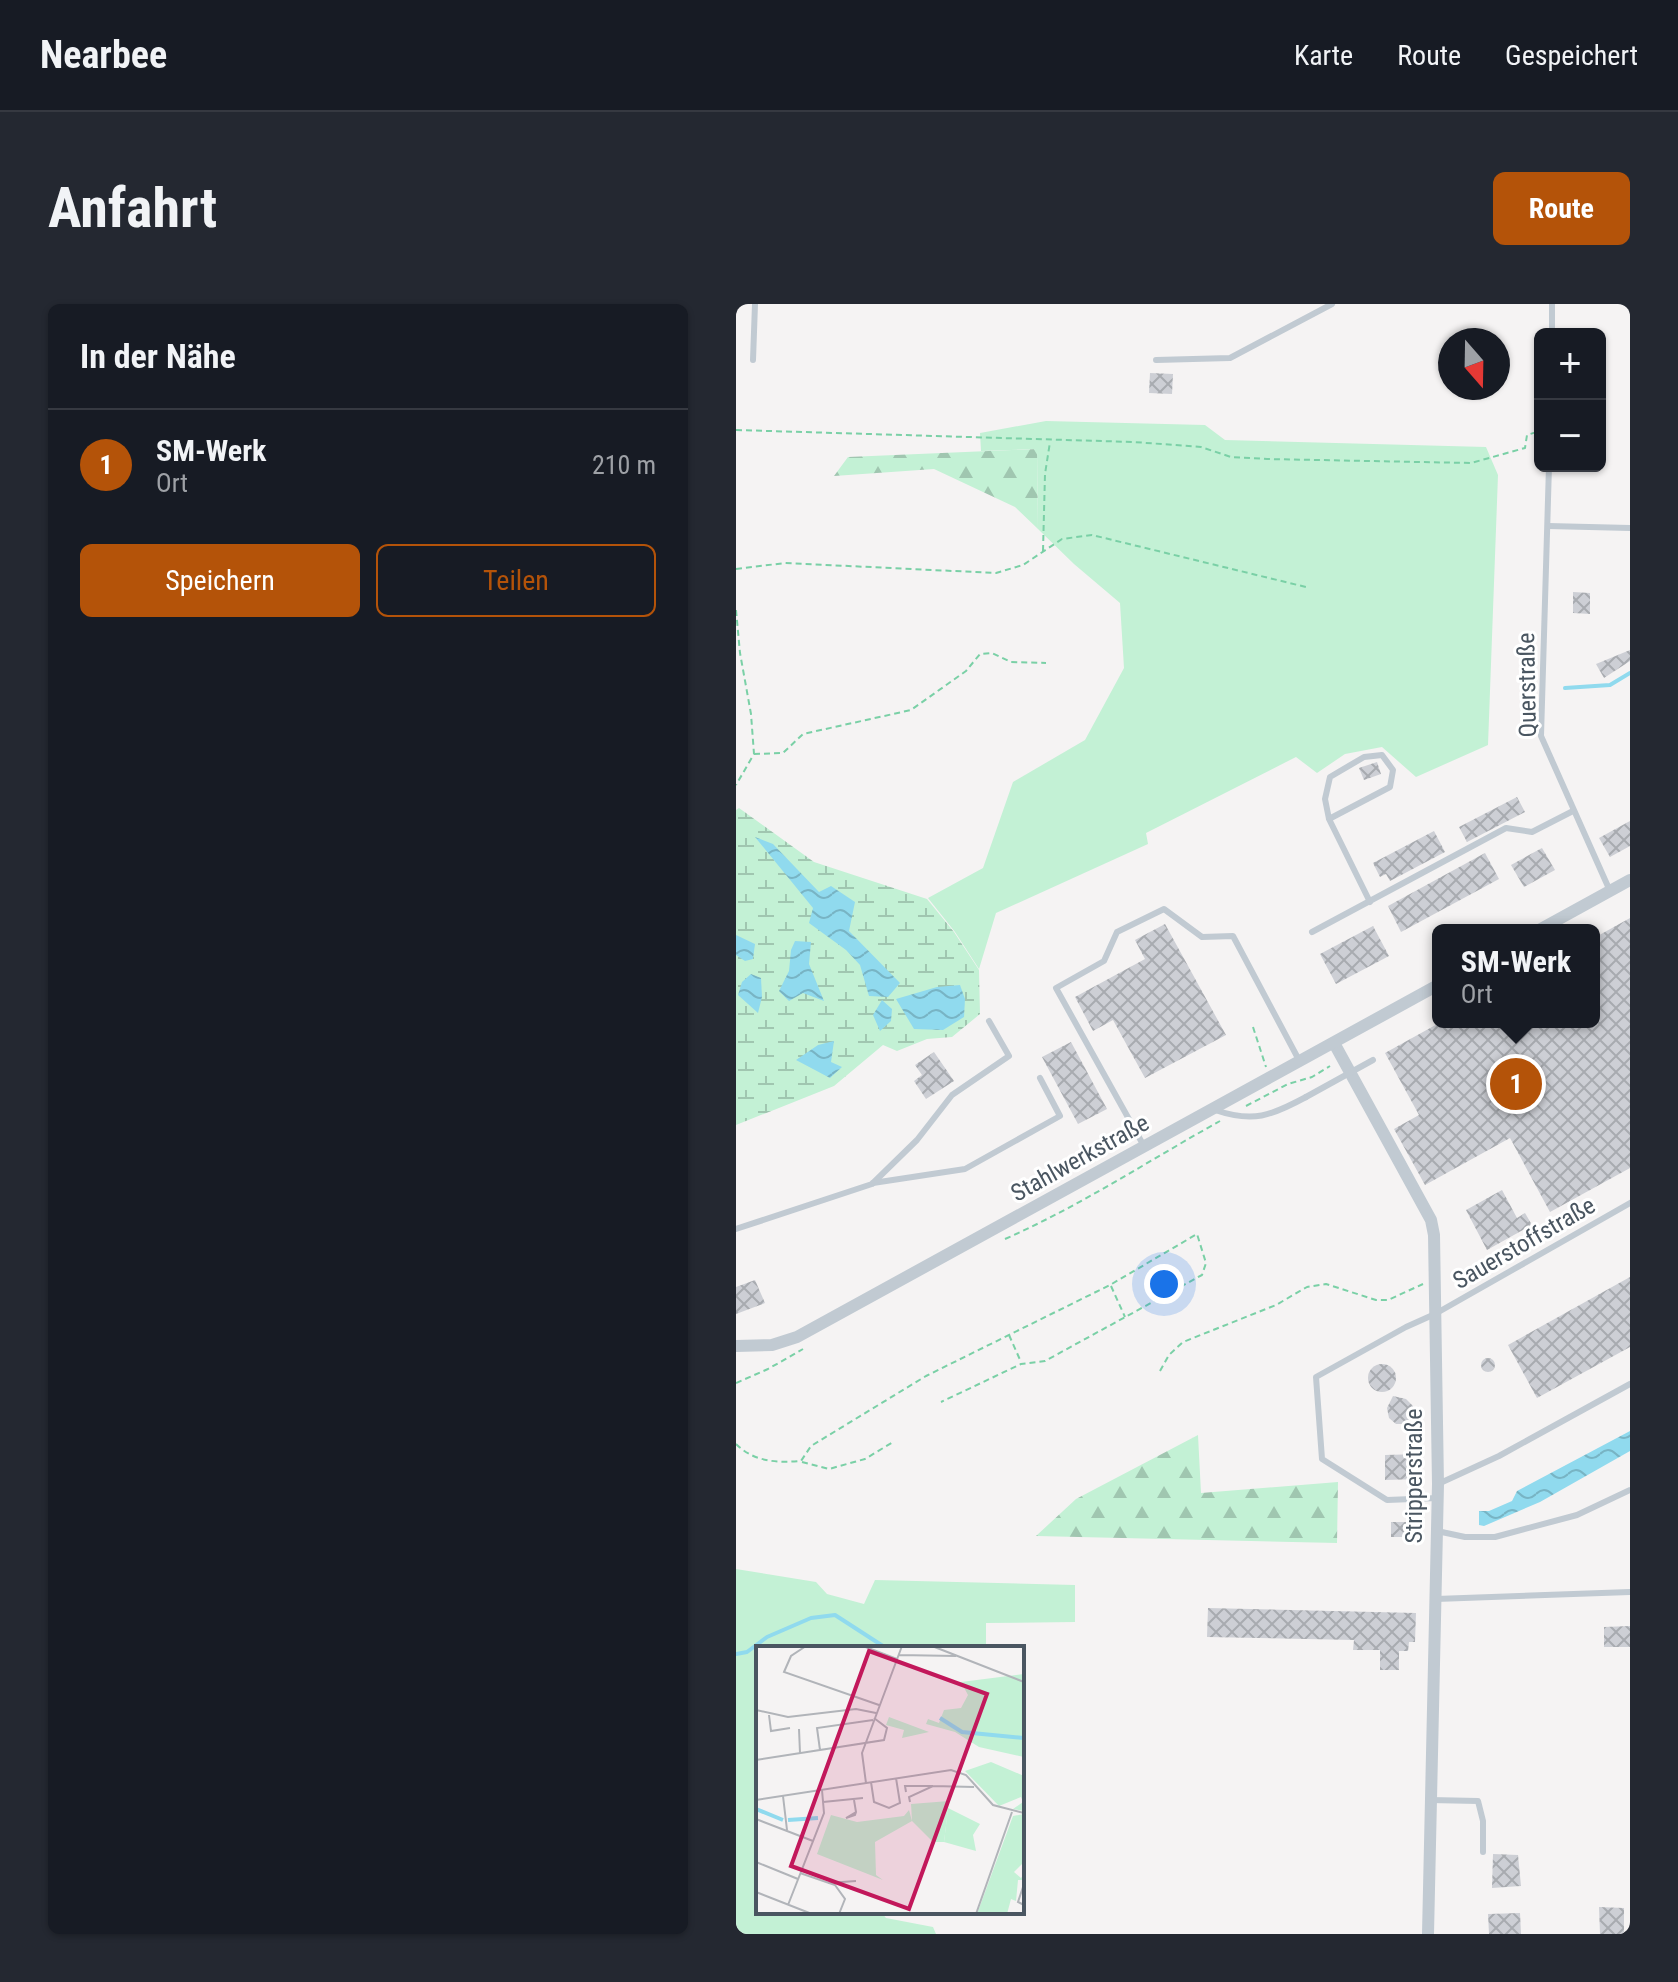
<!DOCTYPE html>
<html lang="de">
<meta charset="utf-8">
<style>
body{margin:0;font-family:"Roboto Condensed",sans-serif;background:#242831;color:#f1f3f6}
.controls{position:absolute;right:24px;top:24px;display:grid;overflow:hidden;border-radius:12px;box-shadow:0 2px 6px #0004}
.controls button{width:72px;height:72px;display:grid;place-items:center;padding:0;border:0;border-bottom:2px solid #363941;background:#171b24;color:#f1f3f6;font:40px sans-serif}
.compass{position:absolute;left:702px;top:24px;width:72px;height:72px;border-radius:50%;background:#171b24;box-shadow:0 2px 6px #0004;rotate:160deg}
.you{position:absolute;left:428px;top:980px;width:28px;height:28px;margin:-20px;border:6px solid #fff;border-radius:50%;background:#1a73e8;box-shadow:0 0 0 12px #1a73e833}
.badge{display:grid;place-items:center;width:52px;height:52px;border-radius:50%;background:#b45309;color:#fff;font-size:26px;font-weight:700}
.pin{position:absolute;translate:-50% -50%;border:4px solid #fff;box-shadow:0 2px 8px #0006}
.popup{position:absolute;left:696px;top:620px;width:168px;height:104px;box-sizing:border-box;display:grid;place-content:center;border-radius:12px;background:#171b24;filter:drop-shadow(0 2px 6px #0005);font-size:26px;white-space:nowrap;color:#9ea1a6}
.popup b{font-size:30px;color:#f1f3f6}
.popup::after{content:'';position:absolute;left:50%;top:100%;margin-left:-16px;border:16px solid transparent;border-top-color:#171b24}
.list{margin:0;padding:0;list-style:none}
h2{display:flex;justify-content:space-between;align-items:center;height:104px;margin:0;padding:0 32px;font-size:34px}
h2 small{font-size:26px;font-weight:400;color:#9ea1a6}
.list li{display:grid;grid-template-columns:52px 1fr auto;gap:24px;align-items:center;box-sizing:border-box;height:112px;padding:0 32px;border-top:2px solid #363941}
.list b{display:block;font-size:30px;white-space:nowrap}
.list p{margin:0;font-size:26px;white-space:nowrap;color:#9ea1a6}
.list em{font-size:26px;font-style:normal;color:#9ea1a6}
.actions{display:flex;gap:16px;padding:24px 32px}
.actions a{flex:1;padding:18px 0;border:2px solid #b45309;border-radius:12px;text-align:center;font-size:28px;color:#b45309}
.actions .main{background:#b45309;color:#fff}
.map{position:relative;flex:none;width:894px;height:1630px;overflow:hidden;border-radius:12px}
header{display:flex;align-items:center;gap:48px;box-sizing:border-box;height:112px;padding:0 40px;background:#171b24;border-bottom:2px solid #363941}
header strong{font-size:38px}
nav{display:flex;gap:44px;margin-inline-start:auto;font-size:28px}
.intro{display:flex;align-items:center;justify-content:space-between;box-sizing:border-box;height:192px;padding:0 48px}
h1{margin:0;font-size:56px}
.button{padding:20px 36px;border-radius:12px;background:#b45309;color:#fff;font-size:28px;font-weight:700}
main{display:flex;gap:48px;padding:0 48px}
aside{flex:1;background:#171b24;border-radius:12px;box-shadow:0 2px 6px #0004}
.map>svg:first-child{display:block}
.grass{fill:#c3f1d5}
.forest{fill:url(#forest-firs)}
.wetland{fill:url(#wetland-marsh)}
.water{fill:url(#water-waves)}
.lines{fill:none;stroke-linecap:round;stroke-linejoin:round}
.stream{stroke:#90daee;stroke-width:4}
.building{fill:url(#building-cross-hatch)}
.path{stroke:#7ad0a6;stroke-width:2;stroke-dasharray:6 4;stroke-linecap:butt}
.lane{stroke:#c1cad2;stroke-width:6}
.street{stroke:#c1cad2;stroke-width:12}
.lane-bridge{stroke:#c1cad2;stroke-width:6}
.labels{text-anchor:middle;stroke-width:6;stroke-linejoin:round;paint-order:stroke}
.street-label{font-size:24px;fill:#4a5661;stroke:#fff}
.inset-river{fill:none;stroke:#90daee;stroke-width:4}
.inset-road{fill:none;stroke:#b1b4b9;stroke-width:2}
.view{fill:#c2185b;fill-opacity:0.15;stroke:#c2185b;stroke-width:4}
.inset-edge{fill:none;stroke:#4a5661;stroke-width:4}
</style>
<header>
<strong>Nearbee</strong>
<nav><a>Karte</a><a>Route</a><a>Gespeichert</a></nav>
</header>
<div class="intro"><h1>Anfahrt</h1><a class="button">Route</a></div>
<main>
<aside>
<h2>In der Nähe<small></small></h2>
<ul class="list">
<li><span class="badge">1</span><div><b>SM-Werk</b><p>Ort</p></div><em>210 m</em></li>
</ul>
<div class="actions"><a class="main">Speichern</a><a>Teilen</a></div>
</aside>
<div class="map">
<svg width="894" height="1630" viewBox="0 0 894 1630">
<defs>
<pattern id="forest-firs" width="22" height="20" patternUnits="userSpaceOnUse" patternTransform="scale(2)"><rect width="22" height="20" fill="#c3f1d5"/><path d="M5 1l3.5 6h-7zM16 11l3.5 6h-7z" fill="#a0c6b0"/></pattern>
<pattern id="wetland-marsh" width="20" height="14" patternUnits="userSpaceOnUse" patternTransform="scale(2)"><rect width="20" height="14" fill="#c3f1d5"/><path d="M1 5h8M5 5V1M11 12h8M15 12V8" fill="none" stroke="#a0c6b0"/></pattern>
<pattern id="water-waves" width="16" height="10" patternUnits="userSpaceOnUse" patternTransform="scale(2)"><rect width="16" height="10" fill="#90daee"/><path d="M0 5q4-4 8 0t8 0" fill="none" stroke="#78b4c4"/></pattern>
<pattern id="building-cross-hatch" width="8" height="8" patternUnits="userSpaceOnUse" patternTransform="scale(2)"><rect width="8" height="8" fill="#cdcfd5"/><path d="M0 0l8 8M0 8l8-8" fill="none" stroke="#a8abb0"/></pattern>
</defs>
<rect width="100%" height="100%" fill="#f5f3f3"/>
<g class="grass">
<polygon points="310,117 469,121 489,136 750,143 762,171 752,441 680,473 646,443 609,450 581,469 560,453 410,529 412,540 260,609 243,665 219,628 192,594 247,564 277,478 349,436 388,364 384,299 338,260 302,225 301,145 245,147 244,129"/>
<polygon points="0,1265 80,1278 91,1290 128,1300 139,1276 339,1281 339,1318 250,1319 250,1344 22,1344 22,1608 145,1608 150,1614 197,1623 200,1630 0,1630"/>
</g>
<g class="forest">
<polygon points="301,145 302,225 279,203 198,165 98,172 112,153"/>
<polygon points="462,1131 465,1189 602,1178 601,1239 300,1232 340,1195"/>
</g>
<polygon class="wetland" points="3,504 78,558 191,595 218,628 243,666 244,710 216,733 191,735 161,747 147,741 98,782 0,821 0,506"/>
<g class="water">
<polygon points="19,533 37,540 83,588 95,582 119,598 113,627 164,679 152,693 133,692 124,661 110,646 73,619 77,604"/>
<polygon points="0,631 19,640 17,655 9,657 0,651"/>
<polygon points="59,637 75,638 73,660 88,697 67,689 53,697 43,687 53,667 55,646"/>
<polygon points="15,670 25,674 26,693 22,709 2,691 6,678"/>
<polygon points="224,681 229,695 228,713 207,726 178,725 160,695 201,683"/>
<polygon points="146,696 156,705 155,717 144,727 137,711"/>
<polygon points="98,737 95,758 106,763 94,774 60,756 82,741"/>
<polygon points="894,1127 894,1147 804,1198 748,1222 743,1221 743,1207 753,1207 776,1197 781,1187"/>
</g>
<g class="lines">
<g class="stream">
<polyline points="829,384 874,381 894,369"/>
<polyline points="0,1350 11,1348 31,1333 75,1314 99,1311 150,1344"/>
</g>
</g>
<g class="building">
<polygon points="414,69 437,70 436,90 413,89"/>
<polygon points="837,288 854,289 854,310 837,309"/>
<polygon points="894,346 894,357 868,374 860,360"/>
<polygon points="641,458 645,470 628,476 623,464"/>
<polygon points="781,493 789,508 731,538 723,523"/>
<polygon points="894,517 894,542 874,553 863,534"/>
<polygon points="698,527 709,548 654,577 650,570 644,573 637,559"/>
<polygon points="806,544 819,566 788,583 775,561"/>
<polygon points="749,549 763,575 665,628 652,602"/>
<polygon points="894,614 894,864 814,908 774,834 689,881 658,825 683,811 649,749 705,718 858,718 858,634"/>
<polygon points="429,620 490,731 409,774 377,716 357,727 339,693 409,655 399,636"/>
<polygon points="637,622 653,652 600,680 584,650"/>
<polygon points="335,738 371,805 342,820 306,753"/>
<polygon points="198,748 218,777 190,795 178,777 186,771 179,761"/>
<polygon points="766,886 781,914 789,909 796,921 751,946 730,906"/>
<polygon points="894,973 894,1043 801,1094 772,1041"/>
<polygon points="19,976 29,999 0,1010 0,983"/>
<circle cx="752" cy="1061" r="7"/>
<circle cx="646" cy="1074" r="14"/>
<polygon points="657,1092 670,1095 677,1102 677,1111 669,1120 660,1120 653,1114 651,1104"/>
<polygon points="685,1150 685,1175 649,1176 649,1151"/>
<rect x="655" y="1218" width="15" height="15"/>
<polygon points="472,1304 680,1309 679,1338 673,1338 672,1347 663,1347 663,1366 644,1366 644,1346 617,1346 618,1336 471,1333"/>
<polygon points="894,1322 894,1343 868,1343 868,1323"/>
<polygon points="757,1550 782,1551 785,1582 756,1584"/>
<polygon points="863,1603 888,1604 888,1630 864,1630"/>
<polygon points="784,1609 785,1630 753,1630 752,1610"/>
</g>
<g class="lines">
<g class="path">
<polyline points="0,126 398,138 465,143 495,153 531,155 735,159 789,144 791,131 804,127"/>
<polyline points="307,247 309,170 314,138"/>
<polyline points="0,265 49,259 260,269 287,261 326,235 356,231 570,283"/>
<polyline points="0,306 4,349 15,410 18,450 0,481"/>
<polyline points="18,450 47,449 67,430 175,406 230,367 244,350 256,349 275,358 310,359"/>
<polyline points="517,723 530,763"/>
<polyline points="510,802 552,780 576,773 594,762"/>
<path d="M269,935C344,902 412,857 484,817"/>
<polyline points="375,982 389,1013"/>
<polyline points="273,1031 285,1058"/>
<polyline points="424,1067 433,1051 447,1038 540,1001 571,983 590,980 640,996 652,996 687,980"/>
<polyline points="0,1079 32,1065 67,1045"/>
<path d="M0,1140C18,1158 41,1159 65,1157L75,1142L190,1072L374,981L461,930L470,959L466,971L309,1057L285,1060L205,1098"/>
<polyline points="66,1158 93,1165 129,1155 157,1138"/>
</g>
<g class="lane">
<polyline points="816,30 816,0"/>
<polyline points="17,56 19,0"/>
<polyline points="420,56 494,54 596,0"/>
<polyline points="813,162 805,432 874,587"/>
<polyline points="812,222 894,224"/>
<polyline points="593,515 654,483 657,466 646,451 628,453 594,473 589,495 593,515 634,598"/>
<polyline points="576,628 770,524 796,528 837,507"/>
<path d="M479,806C517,819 535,812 570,793"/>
<polyline points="409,844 320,684 368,657 381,628 428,605 466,633 497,632 564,758"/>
<polyline points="137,879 229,865 324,812 304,774"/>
<polyline points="0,925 136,880 181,836 216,791 273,752 253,717"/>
<polyline points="702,1180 763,1152 894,1080"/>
<polyline points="702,1194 651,1196 586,1155 580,1073 670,1023 699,1010 894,899"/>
<polyline points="701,1227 729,1233 759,1233 841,1211 894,1186"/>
<polyline points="700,1295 894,1288"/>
<polyline points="694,1496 742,1497 747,1517 747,1548"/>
</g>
<g class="street">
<polyline points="803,626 894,576"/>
<polyline points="598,739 695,916 698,931 702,1180 692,1630"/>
<polyline points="0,1042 36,1041 61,1033 702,681"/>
</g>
<polyline class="lane-bridge" points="570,793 637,756"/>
</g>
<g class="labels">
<g class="street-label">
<text transform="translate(791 381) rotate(-91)" y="8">Querstraße</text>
<text transform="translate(344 854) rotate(-29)" y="8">Stahlwerkstraße</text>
<text transform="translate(788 939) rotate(-30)" y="8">Sauerstoffstraße</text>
<text transform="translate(678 1172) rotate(-90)" y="8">Stripperstraße</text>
</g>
</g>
<g transform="translate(20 1342)">
<rect width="268" height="268" fill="#f5f3f3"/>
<path d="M268,28V111L223,101L199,86L170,78L172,73L183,77L188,64L205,62L212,49L205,36ZM153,164L156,175L119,196L120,229L127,234L61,208L75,169L101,176L148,170Z" fill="#c3f1d5"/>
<path d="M133,71L173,86L146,92L148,84L130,79ZM235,116L268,130V165L257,163L267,156L265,151L243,160L209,125ZM192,162L224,178L217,189L220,205L188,196ZM268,168V216L258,226L265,232L268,228V234H262L260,255L255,253L251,268H221L257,170Z" fill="#c3f1d5"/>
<path d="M193,155L188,196H177L156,175L155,158Z" fill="#c3f1d5"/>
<path class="inset-river" d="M184,72L206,86L268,92M0,163L27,174M32,174L62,172"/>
<path class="inset-road" d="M50,0L35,10L28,26L123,59M107,0L141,13M176,0L268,36M143,9L200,10M0,64L32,71L100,63L120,67M13,69L15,85L34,82M43,83L44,107M64,104L61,82L117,74M0,114L128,94L131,82L118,72M115,136L118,156L133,162L144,157L140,132M110,137L106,107L146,0M150,146L149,140H177M27,150L31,184M0,154L195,124L210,129L237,159L268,167M98,154L100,166L99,169L90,172L100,166M67,156L107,152M154,156L153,151L177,140L218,141M0,173L57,195M0,216L42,233M44,227L79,239L89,253L83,268M72,237L100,235M268,238L262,256L268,259M0,246L56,268M32,259L68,167L66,144M220,268L256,166"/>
<path class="view" d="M113,5L231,48L153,263L35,220Z"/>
<rect width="268" height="268" class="inset-edge"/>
</g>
</svg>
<div class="controls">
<button>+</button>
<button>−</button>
</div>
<svg class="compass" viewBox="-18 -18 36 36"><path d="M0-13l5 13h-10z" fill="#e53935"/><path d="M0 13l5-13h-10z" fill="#9ea1a6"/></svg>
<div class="you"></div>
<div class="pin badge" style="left:780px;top:780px">1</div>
<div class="popup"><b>SM-Werk</b>Ort</div>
</div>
</main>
